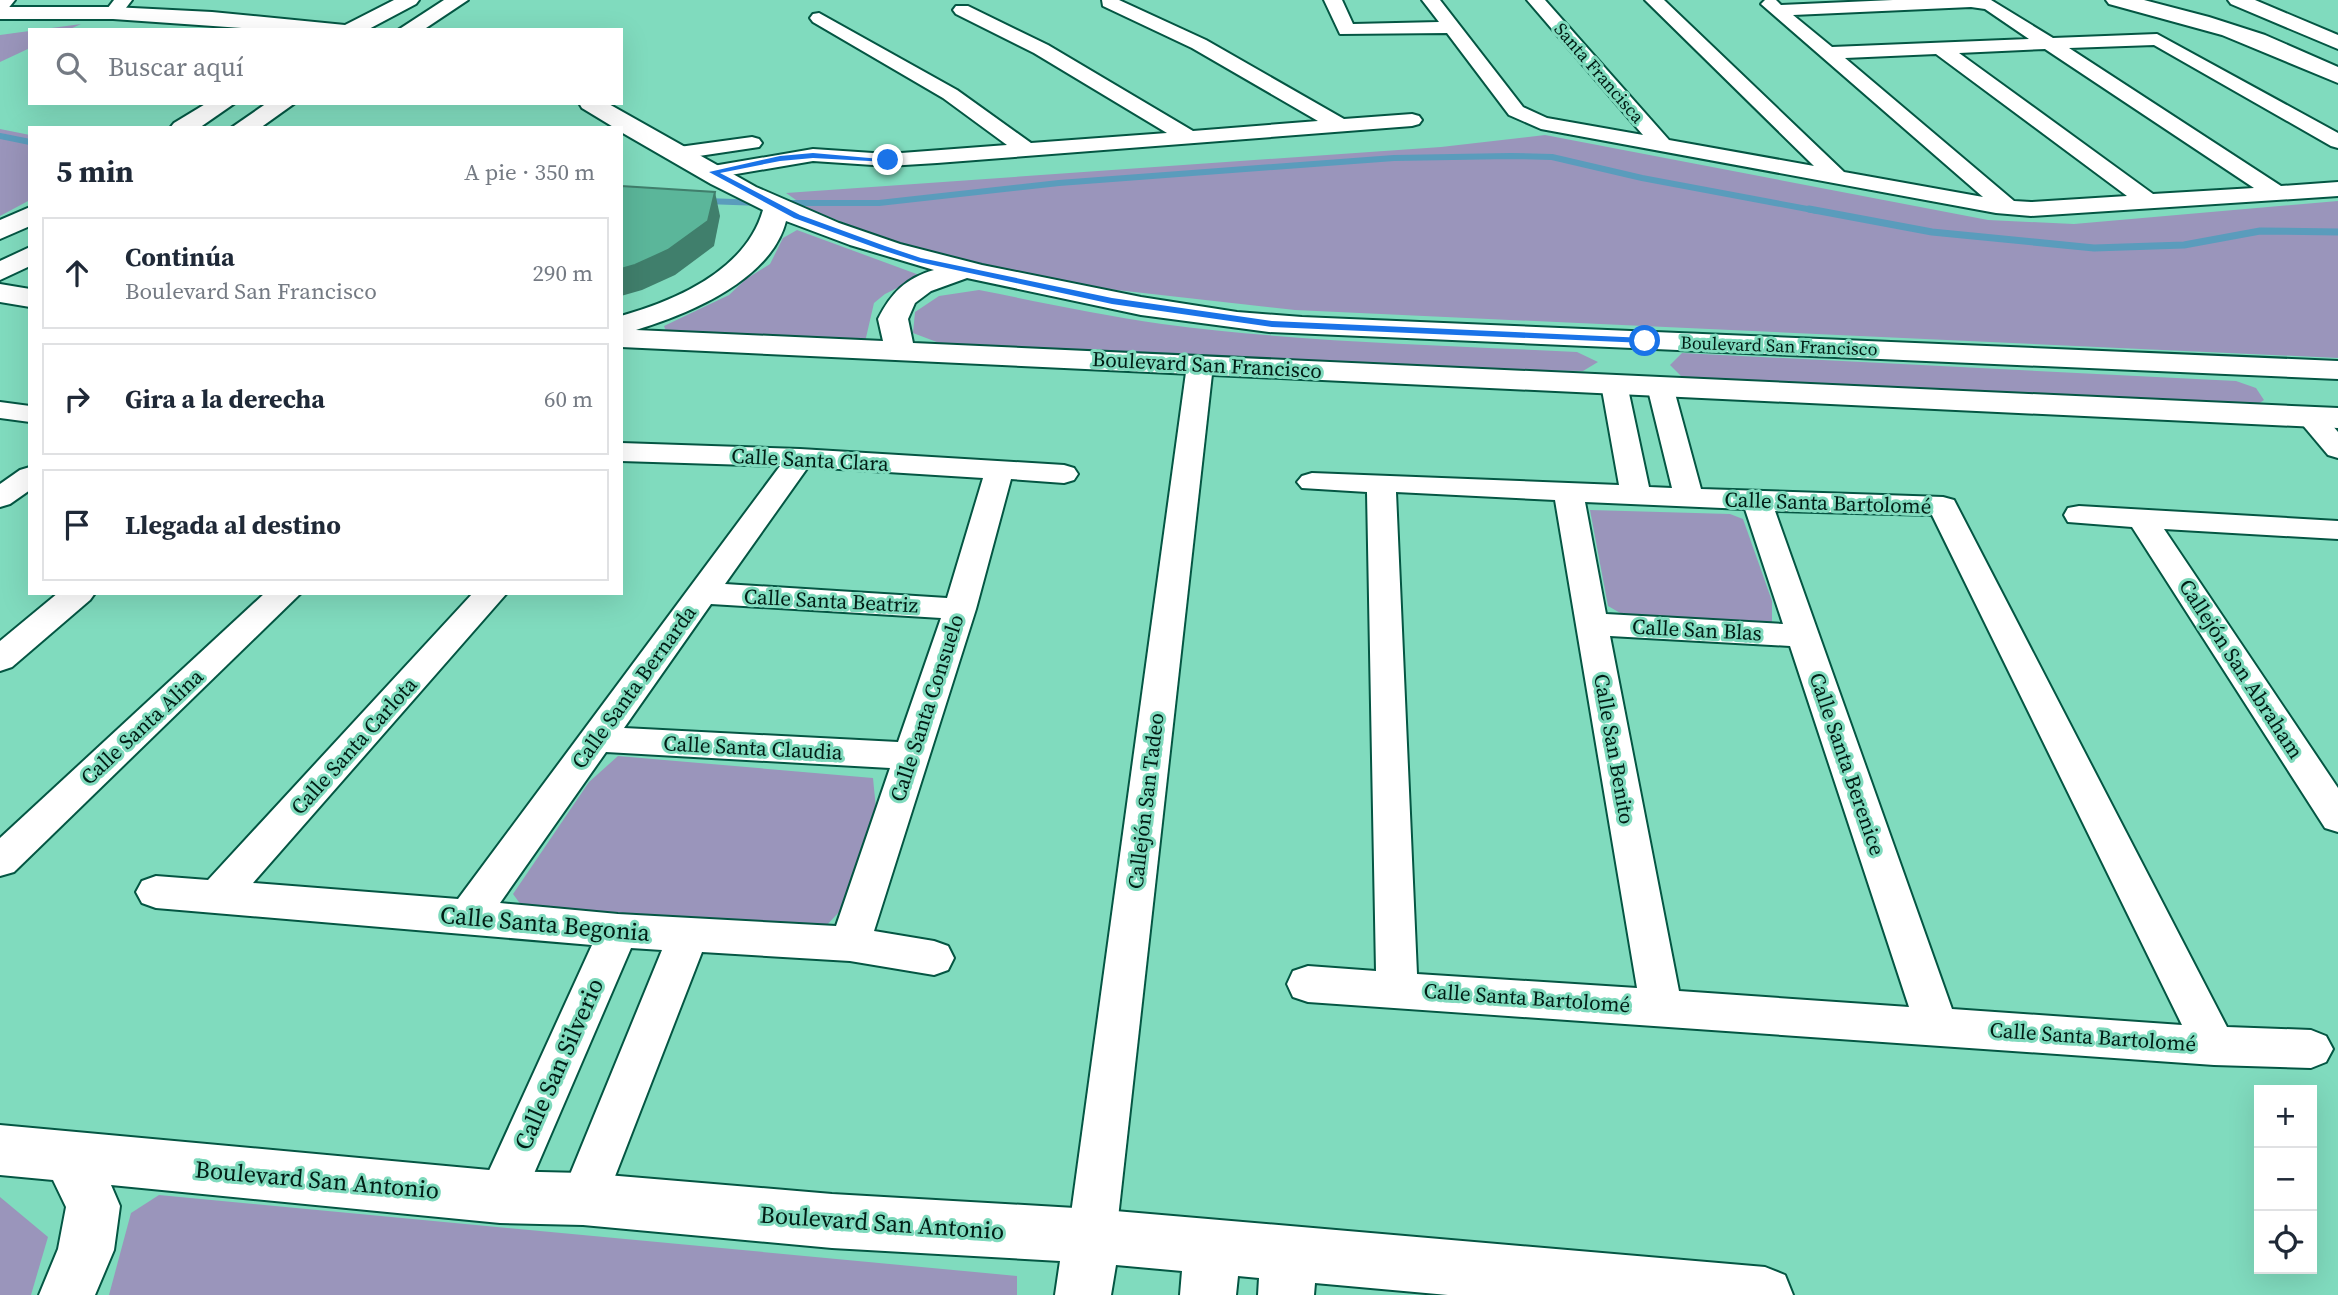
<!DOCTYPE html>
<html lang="es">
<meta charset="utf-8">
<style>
body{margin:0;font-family:"Source Serif 4",serif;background:#f6f6f7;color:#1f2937}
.controls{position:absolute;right:21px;bottom:21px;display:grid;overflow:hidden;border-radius:0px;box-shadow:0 7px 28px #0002}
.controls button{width:63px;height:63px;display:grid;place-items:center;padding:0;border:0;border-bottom:2px solid #e0e1e3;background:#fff;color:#1f2937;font:35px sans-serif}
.stop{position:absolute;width:21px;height:21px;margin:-16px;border:5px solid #1a73e8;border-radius:50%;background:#fff}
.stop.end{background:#1a73e8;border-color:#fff;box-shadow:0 2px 7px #0008}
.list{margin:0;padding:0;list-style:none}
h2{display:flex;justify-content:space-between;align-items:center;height:91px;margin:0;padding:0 28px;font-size:30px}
h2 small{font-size:23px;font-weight:400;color:#747a83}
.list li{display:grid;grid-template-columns:46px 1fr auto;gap:21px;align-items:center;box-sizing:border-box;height:112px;margin:0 14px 14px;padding:0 14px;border:2px solid #e0e1e3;border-radius:0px}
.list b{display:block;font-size:26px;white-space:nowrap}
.list p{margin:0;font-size:23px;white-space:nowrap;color:#747a83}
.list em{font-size:23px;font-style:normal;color:#747a83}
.icon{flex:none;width:38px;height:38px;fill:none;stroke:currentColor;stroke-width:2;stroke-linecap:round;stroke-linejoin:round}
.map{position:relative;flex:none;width:2338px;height:1295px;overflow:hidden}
.search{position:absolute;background:#fff;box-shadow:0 7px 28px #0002;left:28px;top:28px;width:595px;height:77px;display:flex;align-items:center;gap:18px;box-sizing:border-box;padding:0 24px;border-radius:0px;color:#747a83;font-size:26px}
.panel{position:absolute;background:#fff;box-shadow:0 7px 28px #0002;left:28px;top:126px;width:595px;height:469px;border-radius:0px}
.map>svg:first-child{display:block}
.green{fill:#9a95bb}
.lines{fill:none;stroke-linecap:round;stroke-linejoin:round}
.stream-far1{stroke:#5a9cbc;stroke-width:6}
.stream{stroke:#5a9cbc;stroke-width:7}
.minor-casing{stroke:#045643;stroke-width:4}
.tertiary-casing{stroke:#045643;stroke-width:4}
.minor{fill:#fff;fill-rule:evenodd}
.tertiary{fill:#fff;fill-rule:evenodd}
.shaded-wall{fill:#407f6c}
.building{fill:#5bb69a;stroke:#407f6c;stroke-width:2}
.route{fill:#1a73e8}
.labels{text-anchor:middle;stroke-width:6;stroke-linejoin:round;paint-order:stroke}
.far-street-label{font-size:18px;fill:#011d15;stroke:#80dbbe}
.street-label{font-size:21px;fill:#011d15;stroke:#80dbbe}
.near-street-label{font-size:24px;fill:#011d15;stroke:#80dbbe}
</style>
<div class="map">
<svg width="2338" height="1295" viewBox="0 0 2338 1295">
<rect width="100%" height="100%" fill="#80dbbe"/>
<g class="green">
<polygon points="81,24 68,30 30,30 30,48 0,62 0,35"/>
<polygon points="0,129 30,135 30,200 0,216"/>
<polygon points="1545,135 1988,220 2074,224 2338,201 2338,358 1295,310 1072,285 895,243 809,209 786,193 1441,147"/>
<polygon points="797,230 922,276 885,294 874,303 865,342 666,331 664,326 729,295 746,279 770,264 783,238"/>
<path d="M979,290C1040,302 1100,315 1162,324C1299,342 1439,345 1577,352L1598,362L1583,371L1504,370L942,344L913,333L915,312L939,296Z"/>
<polygon points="1682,353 2236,381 2256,388 2264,400 2252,408 1686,381 1670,365"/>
<polygon points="1590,510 1730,514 1743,519 1772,601 1772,624 1629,618 1608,606"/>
<polygon points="618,756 873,778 877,819 841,910 825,927 524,909 513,894 589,782"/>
<polygon points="159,1195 1017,1276 1017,1295 109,1295 131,1213"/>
<polygon points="0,1197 48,1237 31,1295 0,1295"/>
</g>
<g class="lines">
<g class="stream-far1">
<polyline points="0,136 30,142"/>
<polyline points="706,201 761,203"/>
<polyline points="779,203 879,203 1059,183 1394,158 1511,156 1552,157 1642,178 1818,211"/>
</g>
<polyline class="stream" points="1809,209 1932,232 2094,248 2184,245 2260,231 2338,232"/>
<defs>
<g id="minor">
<polygon points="0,0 15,0 6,11 0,12"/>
<polygon points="114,0 132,0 119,17 113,18 104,13"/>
<polygon points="1102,0 1119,0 1206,40 1344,119 1412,114 1419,116 1422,120 1419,124 1412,126 937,163 888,166 813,161 713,178 705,177 702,172 705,167 713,166 813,149 888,154 1007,145 943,98 813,22 810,18 813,14 819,13 957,90 1031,143 1167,133 1034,53 956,14 953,10 956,6 968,6 1048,45 1193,131 1318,121 1192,48 1103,6"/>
<path d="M1324,0H1342L1353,24L1439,22L1422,0H1440L1523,107L1547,118L1643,135L1527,0H1545L1669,140L1814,166L1645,0H1664L1844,172L1983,197L1761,4L1765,0H1776L1781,5L1893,0H1991L2053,38L2157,34L2338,133V148L2331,146L2154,45L2069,48L2281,186L2338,182V196L2031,216L1996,213L1541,129L1509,115L1447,33L1340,34ZM1971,7L1985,9L2029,39L1832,47L1793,15ZM2045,49L2254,188L2153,194L1959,53ZM1936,54L2127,196L2031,202L2014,201L1845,58Z"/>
<polygon points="752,137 759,139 762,143 759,147 679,159 672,157 668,153 672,149 679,147"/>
<polygon points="1200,357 1209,359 1213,365 1116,1236 1109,1253 1092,1259 1075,1253 1068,1236 1187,365 1191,359"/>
<path d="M1614,376L1623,378L1627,384L1649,487L1672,488L1647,386L1651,380L1660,378L1669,380L1673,386L1701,489L1943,497L1954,500L2227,1027L2311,1030L2326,1036L2333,1049L2326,1062L2311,1068L2214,1065L1308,1002L1293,997L1287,984L1293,971L1308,966L1376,971L1367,492L1302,488L1297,482L1302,476L1312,473L1619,485L1601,384L1605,378ZM1396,492L1555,500L1637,988L1417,974ZM1585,502L1745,509L1783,624L1606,614ZM1775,511L1932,515L2182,1025L1952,1009ZM1610,636L1790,646L1909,1007L1679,991Z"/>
<polygon points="0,402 30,406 30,422 0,418"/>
<polygon points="2310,409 2320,411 2338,432 2338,458 2328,455 2296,417 2300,411"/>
<path d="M621,443L800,449L1064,465L1074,468L1078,474L1074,480L1064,483L1011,479L976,609L874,931L934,941L948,946L954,958L948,970L934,975L850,961L702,952L600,1215L583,1221L566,1215L560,1199L662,950L631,948L517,1213L500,1219L483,1213L477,1197L592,945L156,908L142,903L136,892L142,881L156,876L208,880L473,593H507L253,883L458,899L780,466L621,461ZM808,467L983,478L947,598L725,584ZM711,604L941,618L898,742L624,728ZM606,752L890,768L836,926L618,914L500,903Z"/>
<polygon points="30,467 30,490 10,504 0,507 0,484 20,470"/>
<polygon points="2079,506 2338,521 2338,539 2164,529 2338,788 2338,832 2325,828 2132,527 2068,522 2064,515 2068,508"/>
<polygon points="58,593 95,593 90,600 12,667 0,671 0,641"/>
<polygon points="265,593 301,593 14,872 0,876 0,838"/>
</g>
<g id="tertiary">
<polygon points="394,0 419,0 416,4 367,30 272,30 113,19 0,19 0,7 113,7 212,12 345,25"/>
<polygon points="444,0 468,0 423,30 398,30"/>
<polygon points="2106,0 2144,0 2209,17 2265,35 2338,67 2338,83 2222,35 2109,4"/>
<polygon points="2228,0 2255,0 2338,35 2338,49 2231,4"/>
<polygon points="207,103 235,103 199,128 170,128 174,123"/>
<polygon points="267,103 295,103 260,128 231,128"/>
<path d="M579,103H607L756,187L839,223L900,244L982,265L1141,297L1237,312L1302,317L2338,361V379L1269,332L1141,315L967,278L931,291L915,303L908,319L913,343L2338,408V428L621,347V316C677,300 746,270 763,210L711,184L621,132V128H615L582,108ZM786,221L850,245L934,270C906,278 891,293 878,319L883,341L636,330C689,314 771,280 786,221Z"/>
<polygon points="30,207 30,226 0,239 0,220"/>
<polygon points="30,247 30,266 0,280 0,261"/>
<polygon points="0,284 30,289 30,307 0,302"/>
<polygon points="0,1125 500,1171 583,1173 832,1194 1092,1209 1765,1267 1785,1275 1793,1295 1448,1295 1315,1283 1314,1295 1258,1295 1259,1278 1238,1276 1236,1295 1180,1295 1182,1271 1116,1265 1111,1295 1055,1295 1060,1261 832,1248 583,1225 500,1223 111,1185 120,1206 114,1250 95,1295 39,1295 58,1249 66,1207 53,1180 0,1175"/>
</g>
</defs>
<use href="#minor" class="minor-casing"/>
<use href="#tertiary" class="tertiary-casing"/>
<use href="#minor" class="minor"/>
<use href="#tertiary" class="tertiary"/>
</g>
<polygon class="shaded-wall" points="715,192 720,216 714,246 675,275 642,290 621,296 621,269"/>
<polygon class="building" points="621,186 715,192 708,221 668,250 635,265 621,269"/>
<polygon class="route" points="813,153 892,160 888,162 813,158 780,161 720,173 800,215 885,246 921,258 1112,298 1272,321 1645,338 1650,341 1645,343 1272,327 1112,304 919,262 879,249 794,218 709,172 780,156"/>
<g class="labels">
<g class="far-street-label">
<text transform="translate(1599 73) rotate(49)" y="6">Santa Francisca</text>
<text transform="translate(1779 346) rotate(2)" y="6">Boulevard San Francisco</text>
</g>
<g class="street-label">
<text transform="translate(1207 365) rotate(3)" y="7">Boulevard San Francisco</text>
<text transform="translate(810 460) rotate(3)" y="7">Calle Santa Clara</text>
<text transform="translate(1828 503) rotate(2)" y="7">Calle Santa Bartolomé</text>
<text transform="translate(831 601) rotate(3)" y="7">Calle Santa Beatriz</text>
<text transform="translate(1697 630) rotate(3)" y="7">Calle San Blas</text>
<text transform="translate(2241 669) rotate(57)" y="7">Callejón San Abraham</text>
<text transform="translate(634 687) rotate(-54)" y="7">Calle Santa Bernarda</text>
<text transform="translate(927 708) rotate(-72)" y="7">Calle Santa Consuelo</text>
<text transform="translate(142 727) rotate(-43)" y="7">Calle Santa Alina</text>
<text transform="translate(354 746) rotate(-48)" y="7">Calle Santa Carlota</text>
<text transform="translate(753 748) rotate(3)" y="7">Calle Santa Claudia</text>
<text transform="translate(1614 749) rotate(80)" y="7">Calle San Benito</text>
<text transform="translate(1847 764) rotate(71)" y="7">Calle Santa Berenice</text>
<text transform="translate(1146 801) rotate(-83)" y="7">Callejón San Tadeo</text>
<text transform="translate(1527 998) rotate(4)" y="7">Calle Santa Bartolomé</text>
<text transform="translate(2093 1037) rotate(4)" y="7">Calle Santa Bartolomé</text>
</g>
<g class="near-street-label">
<text transform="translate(545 924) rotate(5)" y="8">Calle Santa Begonia</text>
<text transform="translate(559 1064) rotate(-66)" y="8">Calle San Silverio</text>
<text transform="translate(317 1180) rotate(5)" y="8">Boulevard San Antonio</text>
<text transform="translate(882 1223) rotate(4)" y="8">Boulevard San Antonio</text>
</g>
</g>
</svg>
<div class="controls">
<button>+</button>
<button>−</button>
<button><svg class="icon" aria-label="locate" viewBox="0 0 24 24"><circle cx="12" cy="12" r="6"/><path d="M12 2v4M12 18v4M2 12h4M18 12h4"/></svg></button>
</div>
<div class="stop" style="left:1645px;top:341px"></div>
<div class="stop end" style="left:888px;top:160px"></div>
<div class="search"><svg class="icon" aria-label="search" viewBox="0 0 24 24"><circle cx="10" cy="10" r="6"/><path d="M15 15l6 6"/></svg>Buscar aquí</div>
<section class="panel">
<h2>5 min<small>A pie · 350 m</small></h2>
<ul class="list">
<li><svg class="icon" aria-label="ahead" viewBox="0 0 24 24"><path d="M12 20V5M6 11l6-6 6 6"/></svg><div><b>Continúa</b><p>Boulevard San Francisco</p></div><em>290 m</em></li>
<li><svg class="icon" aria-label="right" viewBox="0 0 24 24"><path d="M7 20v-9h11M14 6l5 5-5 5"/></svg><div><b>Gira a la derecha</b></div><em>60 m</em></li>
<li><svg class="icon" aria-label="arrive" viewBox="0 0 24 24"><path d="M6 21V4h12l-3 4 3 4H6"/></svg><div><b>Llegada al destino</b></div></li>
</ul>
</section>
</div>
